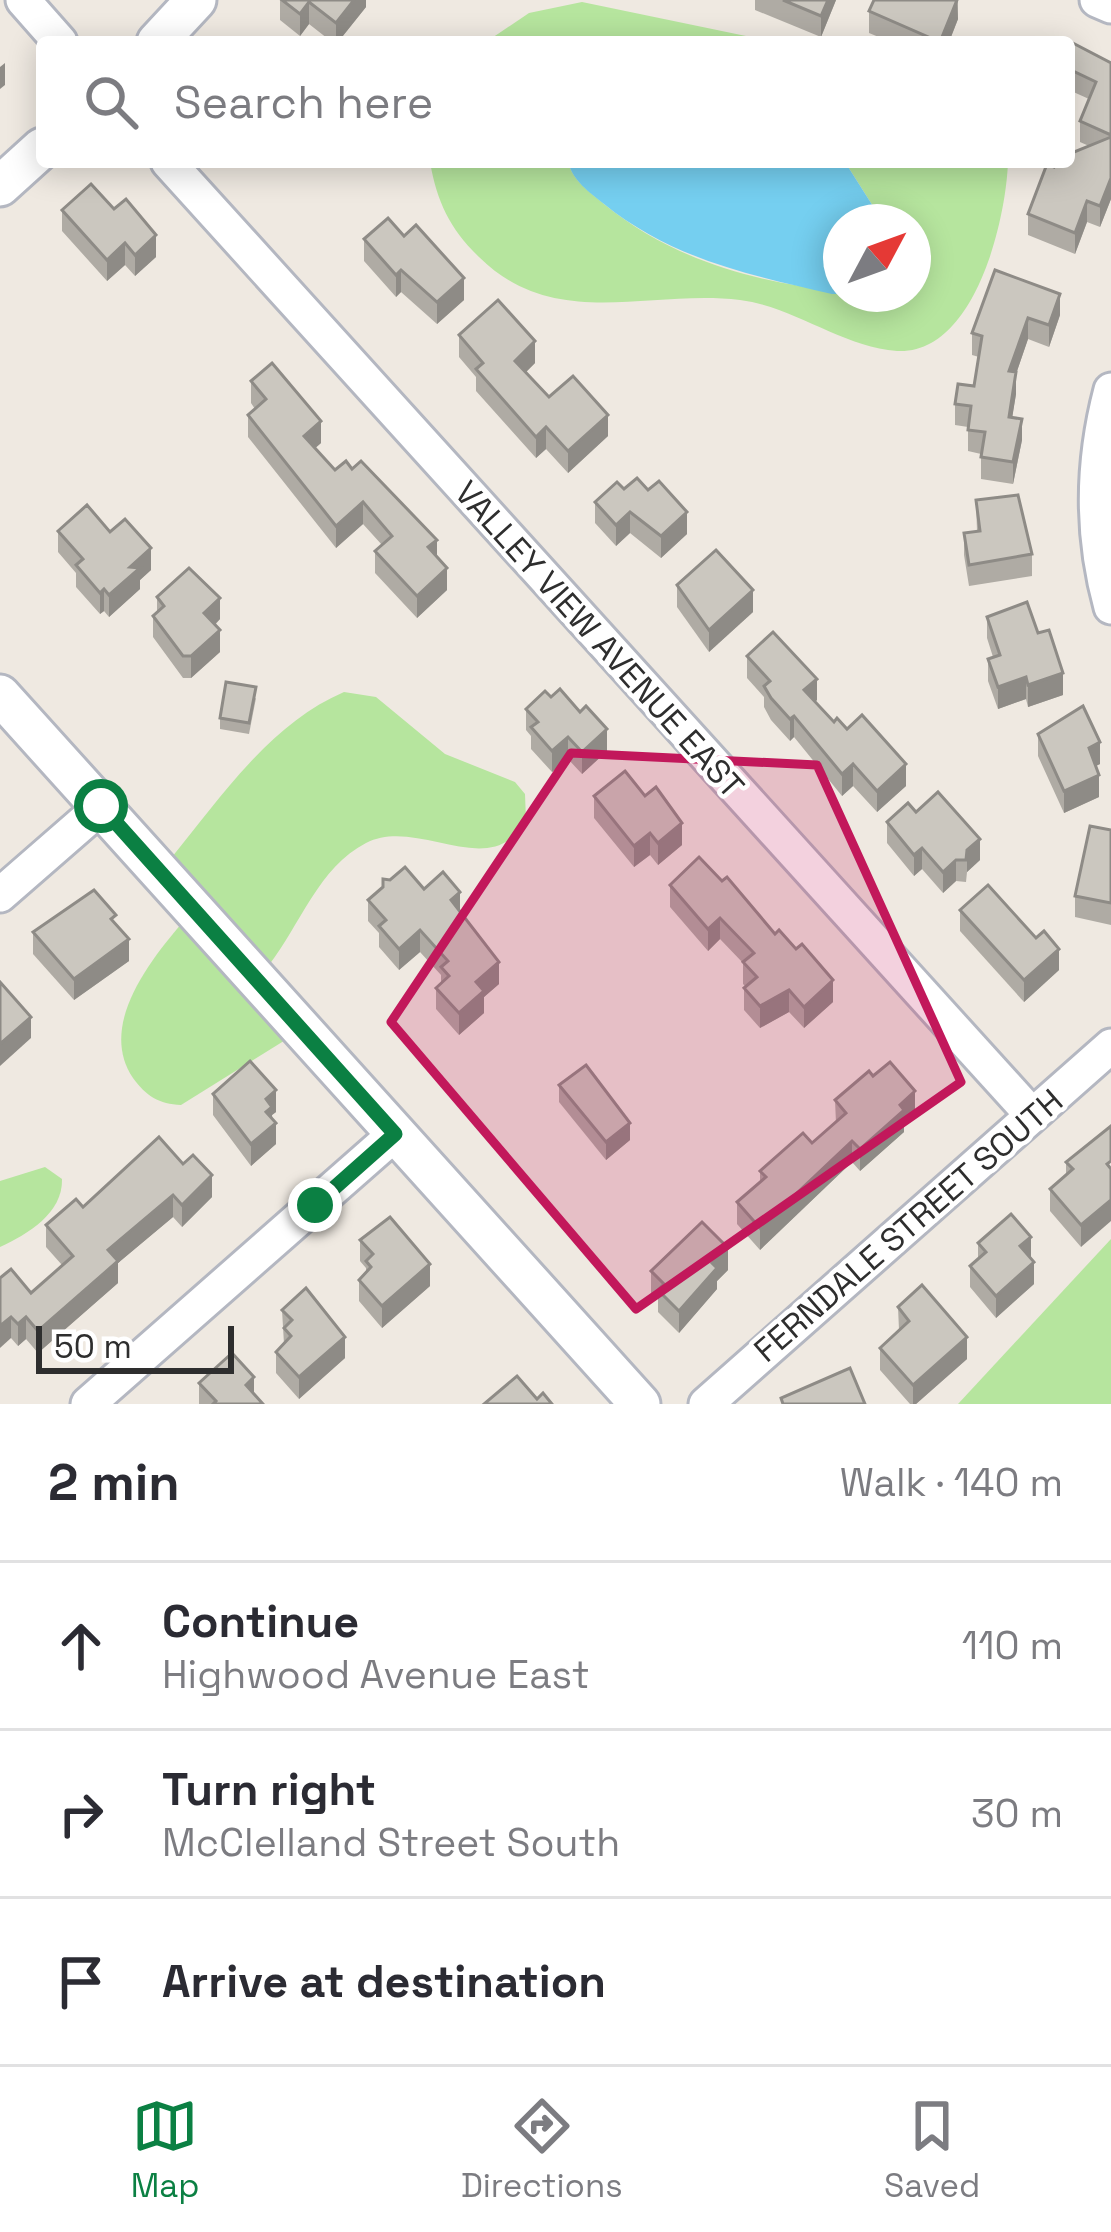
<!DOCTYPE html>
<meta charset="utf-8">
<style>
body{margin:0;font-family:"Space Grotesk",sans-serif;background:#f7f7f7;color:#2b2b33}
.compass{position:absolute;left:823px;top:204px;width:108px;height:108px;border-radius:50%;background:#fff;box-shadow:0 6px 30px #0003;rotate:49deg}
.scale{position:absolute;left:36px;bottom:30px;width:198px;box-sizing:border-box;padding-left:12px;border:6px solid #2e2e2e;border-top:0;font-size:33px;line-height:42px;white-space:nowrap;color:#2e2e2e;-webkit-text-stroke:9px #fff;paint-order:stroke}
.stop{position:absolute;width:36px;height:36px;margin:-27px;border:9px solid #0b8043;border-radius:50%;background:#fff}
.stop.end{background:#0b8043;border-color:#fff;box-shadow:0 3px 12px #0008}
.list{margin:0;padding:0;list-style:none}
h2{display:flex;justify-content:space-between;align-items:center;height:156px;margin:0;padding:0 48px;font-size:51px}
h2 small{font-size:39px;font-weight:400;color:#7c7c81}
.list li{display:grid;grid-template-columns:78px 1fr auto;gap:36px;align-items:center;box-sizing:border-box;height:168px;padding:0 48px;border-top:3px solid #e1e1e2}
.list b{display:block;font-size:45px;white-space:nowrap}
.list p{margin:0;font-size:39px;white-space:nowrap;color:#7c7c81}
.list em{font-size:39px;font-style:normal;color:#7c7c81}
.icon{flex:none;width:66px;height:66px;fill:none;stroke:currentColor;stroke-width:2;stroke-linecap:round;stroke-linejoin:round}
.map{position:relative;flex:none;width:1111px;height:1404px;overflow:hidden}
.search{position:absolute;background:#fff;box-shadow:0 6px 30px #0003;left:36px;right:36px;top:36px;height:132px;display:flex;align-items:center;gap:30px;box-sizing:border-box;padding:0 42px;border-radius:12px;color:#7c7c81;font-size:45px}
.sheet{height:660px;background:#fff}
nav{display:flex;justify-content:space-around;align-items:center;box-sizing:border-box;height:168px;border-top:3px solid #e1e1e2;background:#fff;font-size:33px;color:#7c7c81}
nav a{display:grid;justify-items:center;gap:6px}
nav .on{color:#0b8043}
.map>svg:first-child{display:block}
.green{fill:#b6e59e}
.water{fill:#75cff0}
.lines{fill:none;stroke-linecap:round;stroke-linejoin:round}
.minor-casing{stroke:#b4b7c1;stroke-width:39}
.tertiary-casing{stroke:#b4b7c1;stroke-width:45}
.minor{stroke:#fff;stroke-width:33}
.tertiary{stroke:#fff;stroke-width:39}
.wall{fill:#afaba4}
.shaded-wall{fill:#8e8b86}
.building{fill:#cbc7bf;stroke:#8e8b86;stroke-width:3}
.route{stroke:#0b8043;stroke-width:15}
.marked{fill:#c2185b;fill-opacity:0.2;stroke:#c2185b;stroke-width:9;stroke-linejoin:round}
.labels{text-anchor:middle;stroke-width:9;stroke-linejoin:round;paint-order:stroke}
.street-label{font-size:33px;fill:#2e2e2e;stroke:#fff}
</style>
<div class="map">
<svg width="1111" height="1404" viewBox="0 0 1111 1404">
<rect width="100%" height="100%" fill="#efe9e1"/>
<g class="green">
<polygon points="582,2 775,42 486,42 529,13"/>
<path d="M430,162H568C573,181 589,191 604,204C691,275 804,294 913,294V222H883L845,162H1008C1006,220 975,355 897,351C842,347 795,307 740,300C647,289 555,332 479,257C450,229 437,202 430,162Z"/>
<path d="M344,692L376,697L445,754L515,782L525,794L526,820C491,884 419,816 366,843C319,867 300,925 269,965L172,857C220,798 271,723 344,692Z"/>
<path d="M182,923L287,1039L181,1105C159,1104 146,1096 133,1078C98,1026 149,962 182,923Z"/>
<path d="M45,1167L62,1179C63,1213 28,1234 0,1247V1181Z"/>
<polygon points="1111,1239 1111,1404 958,1404"/>
</g>
<path class="water" d="M568,162H845L883,222H841V294H860H832C750,275 672,259 604,204C589,192 573,181 568,162Z"/>
<g class="lines">
<defs>
<g id="minor">
<polyline points="23,0 60,42"/>
<polyline points="1097,0 1111,6"/>
<polyline points="168,162 1032,1115"/>
<path d="M1111,390C1092,462 1091,535 1111,607"/>
<polyline points="0,895 101,807"/>
<polyline points="88,1404 395,1134"/>
<polyline points="706,1404 1111,1046"/>
</g>
<g id="tertiary">
<polyline points="157,42 196,0"/>
<polyline points="0,186 42,148"/>
<polyline points="0,695 640,1404"/>
</g>
</defs>
<use href="#minor" class="minor-casing"/>
<use href="#tertiary" class="tertiary-casing"/>
<use href="#minor" class="minor"/>
<use href="#tertiary" class="tertiary"/>
</g>
<g class="wall">
<polygon points="280,0 366,0 366,7 338,42 332,42 309,24 300,36 280,20"/>
<polygon points="755,0 836,0 821,37 755,10"/>
<polygon points="958,0 958,19 949,42 891,42 869,33 869,11"/>
<polygon points="1069,41 1111,63 1111,199 1100,227 1087,222 1075,254 1028,235 1028,214 1054,167 1089,146 1080,142 1080,121 1089,99 1069,90"/>
<polygon points="114,209 156,257 135,276 125,265 107,281 62,231 62,210"/>
<polygon points="364,239 464,300 437,324 401,292 396,297 364,261"/>
<polygon points="995,270 1060,315 1049,347 1028,339 1016,374 1016,394 1012,417 1022,440 1013,484 981,479 981,454 968,451 968,427 955,425 955,404 974,386 979,357 972,355 972,333"/>
<polygon points="459,335 535,363 526,372 549,397 608,436 568,473 546,449 536,458 476,391 476,377 459,357"/>
<polygon points="251,381 321,443 315,448 335,470 437,556 447,590 417,618 375,573 375,551 382,545 363,524 336,548 248,437 248,415 255,409 251,403"/>
<polygon points="624,489 687,534 661,558 630,533 616,546 595,523 595,502"/>
<polygon points="976,500 1032,554 1032,576 969,586 964,555 964,533 977,531"/>
<polygon points="58,531 110,532 151,570 140,580 140,589 109,617 104,611 100,614 76,587 76,573 58,552"/>
<polygon points="677,585 753,612 709,652 677,607"/>
<polygon points="157,597 220,619 215,625 220,652 191,678 183,678 153,637 153,616 157,612"/>
<polygon points="987,617 1038,633 1063,695 1028,707 1026,699 998,709 988,681 988,659 993,657 987,638"/>
<polygon points="747,656 817,700 815,702 834,722 906,786 877,812 853,786 842,796 794,737 790,741 771,720 764,707 764,697 747,678"/>
<polygon points="256,698 249,734 220,729 220,718"/>
<polygon points="526,709 607,751 582,774 568,759 552,772 531,749 531,736 526,730"/>
<polygon points="1038,734 1100,764 1096,766 1099,797 1064,813 1038,756"/>
<polygon points="594,796 682,845 658,865 650,855 634,867 594,818"/>
<polygon points="916,812 980,860 967,872 966,882 956,881 943,893 922,869 914,876 887,843 887,822"/>
<polygon points="1111,830 1111,925 1075,917 1075,896"/>
<polygon points="722,881 833,1002 804,1028 789,1012 760,1028 744,1010 744,988 746,987 743,984 743,963 720,939 708,951 670,907 670,885"/>
<polygon points="424,889 460,913 499,984 484,997 484,1013 459,1035 436,1009 436,988 441,983 441,975 420,952 399,970 379,947 379,933 368,921 368,900"/>
<polygon points="960,910 1036,938 1059,970 1024,1002 960,931"/>
<polygon points="116,924 129,961 74,1000 33,954 33,932"/>
<polygon points="559,1085 630,1140 606,1160 559,1102"/>
<polygon points="213,1094 276,1112 272,1115 276,1144 251,1166 213,1115"/>
<polygon points="835,1100 915,1113 904,1123 904,1132 860,1171 852,1162 760,1250 737,1224 737,1202 760,1181 760,1171 812,1143 836,1123"/>
<polygon points="1111,1126 1081,1247 1050,1211 1050,1189 1066,1175 1066,1162"/>
<polygon points="159,1137 212,1197 182,1227 173,1217 118,1263 118,1283 38,1353 26,1339 18,1346 11,1338 0,1278 31,1293 62,1265 46,1247 46,1225 83,1207"/>
<polygon points="360,1240 430,1286 382,1328 359,1301 359,1280 366,1273 366,1268 360,1261"/>
<polygon points="978,1243 1031,1259 1034,1284 996,1318 970,1287 970,1266 978,1259"/>
<polygon points="728,1270 717,1281 717,1289 679,1333 658,1312 658,1299 651,1293 651,1271"/>
<polygon points="898,1307 967,1359 916,1404 910,1404 880,1370 880,1348 899,1330"/>
<polygon points="282,1310 345,1358 299,1399 276,1373 276,1352 284,1344"/>
<polygon points="199,1383 254,1394 263,1404 199,1404"/>
</g>
<g class="shaded-wall">
<polygon points="354,0 366,0 366,7 338,42 336,42 336,23"/>
<polygon points="828,0 836,0 821,37 821,16"/>
<polygon points="957,0 958,19 949,42 940,42"/>
<polygon points="309,2 309,24 300,36 300,14"/>
<polygon points="5,63 5,85 0,89 0,67"/>
<polygon points="1111,178 1111,199 1100,227 1100,206"/>
<polygon points="1087,201 1087,222 1075,254 1075,233"/>
<polygon points="156,235 156,257 135,276 135,255"/>
<polygon points="125,243 125,265 107,281 107,260"/>
<polygon points="401,270 401,292 396,297 396,275"/>
<polygon points="464,278 464,300 437,324 437,302"/>
<polygon points="1060,294 1060,315 1049,347 1049,325"/>
<polygon points="1028,318 1028,339 1016,374 1016,394 1009,438 1009,371"/>
<polygon points="535,341 535,363 515,383 515,361"/>
<polygon points="608,415 608,436 568,473 568,451"/>
<polygon points="1022,419 1022,440 1013,484 1013,462"/>
<polygon points="321,421 321,443 304,458 304,436"/>
<polygon points="546,427 546,449 536,458 536,437"/>
<polygon points="363,502 363,524 336,548 336,526"/>
<polygon points="630,512 630,533 616,546 616,525"/>
<polygon points="687,512 687,534 661,558 661,536"/>
<polygon points="437,540 437,561 428,547"/>
<polygon points="151,548 151,570 140,580 140,589 109,617 109,595 130,567"/>
<polygon points="447,568 447,590 417,618 417,596"/>
<polygon points="104,589 104,611 100,614 100,593"/>
<polygon points="753,590 753,612 709,652 709,630"/>
<polygon points="220,598 220,619 204,635 204,613"/>
<polygon points="220,630 220,652 191,678 191,656"/>
<polygon points="1063,673 1063,695 1028,707 1028,685"/>
<polygon points="1026,677 1026,699 998,709 998,687"/>
<polygon points="817,679 817,700 804,711 804,690"/>
<polygon points="794,716 794,737 790,741 790,719"/>
<polygon points="607,729 607,751 582,774 582,752"/>
<polygon points="568,737 568,759 552,772 552,751"/>
<polygon points="1100,742 1100,764 1089,769 1089,748"/>
<polygon points="853,764 853,786 842,796 842,774"/>
<polygon points="906,764 906,786 877,812 877,791"/>
<polygon points="1099,775 1099,797 1064,813 1064,791"/>
<polygon points="682,823 682,845 658,865 658,843"/>
<polygon points="650,833 650,855 634,867 634,846"/>
<polygon points="980,839 980,860 967,872 967,850"/>
<polygon points="922,848 922,869 914,876 914,855"/>
<polygon points="956,860 956,881 943,893 943,872"/>
<polygon points="460,892 460,914 451,900"/>
<polygon points="720,918 720,939 708,951 708,929"/>
<polygon points="420,930 420,952 399,970 399,949"/>
<polygon points="129,939 129,961 74,1000 74,979"/>
<polygon points="1059,949 1059,970 1024,1002 1024,980"/>
<polygon points="499,962 499,984 484,997 484,1013 459,1035 459,1013 476,982"/>
<polygon points="833,980 833,1002 804,1028 804,1007"/>
<polygon points="789,990 789,1012 760,1028 760,1006"/>
<polygon points="31,1017 31,1038 0,1066 0,1044"/>
<polygon points="276,1090 276,1112 272,1115 272,1126 276,1123 276,1144 251,1166 251,1144 266,1099"/>
<polygon points="915,1091 915,1113 904,1123 904,1132 860,1171 860,1149 900,1105"/>
<polygon points="630,1123 630,1140 606,1160 606,1142"/>
<polygon points="852,1141 852,1162 760,1250 760,1228"/>
<polygon points="212,1175 212,1197 182,1227 182,1205"/>
<polygon points="173,1195 173,1217 118,1263 118,1283 38,1353 38,1331 108,1250"/>
<polygon points="1111,1200 1111,1221 1081,1247 1081,1225"/>
<polygon points="1031,1237 1031,1259 1020,1246"/>
<polygon points="728,1248 728,1270 717,1281 717,1289 679,1333 679,1311 712,1263"/>
<polygon points="1034,1262 1034,1284 996,1318 996,1296"/>
<polygon points="430,1264 430,1286 382,1328 382,1306"/>
<polygon points="11,1317 11,1338 0,1348 0,1326"/>
<polygon points="26,1317 26,1339 18,1346 18,1324"/>
<polygon points="345,1337 345,1358 299,1399 299,1377"/>
<polygon points="967,1337 967,1359 916,1404 913,1404 913,1385"/>
<polygon points="254,1377 254,1399 246,1385"/>
</g>
<g class="building">
<polygon points="282,0 354,0 336,23 309,2 300,14"/>
<polygon points="783,0 828,0 821,16"/>
<polygon points="874,0 957,0 940,42 869,11"/>
<polygon points="1069,41 1111,63 1111,135 1080,121 1096,82 1069,69"/>
<polygon points="1111,137 1111,178 1100,206 1087,201 1075,233 1028,214 1047,164 1054,167 1056,162 1069,162 1069,154"/>
<polygon points="91,184 114,209 126,199 156,235 135,255 125,243 107,260 62,210"/>
<polygon points="388,218 404,236 416,225 464,278 437,302 401,270 396,275 364,239"/>
<polygon points="995,270 1060,294 1049,325 1028,318 1009,371 1016,372 1009,417 1022,419 1013,462 981,457 985,432 968,430 971,406 955,404 958,384 974,386 982,336 972,333"/>
<polygon points="498,300 535,341 515,361 549,397 573,376 608,415 568,451 546,427 536,437 476,369 483,363 459,335"/>
<polygon points="272,363 321,421 304,436 335,470 346,461 352,469 361,461 437,540 428,547 447,568 417,596 375,551 392,536 363,502 336,526 248,415 266,399 251,381"/>
<polygon points="637,478 648,490 659,481 687,512 661,536 630,512 616,525 595,502 617,482 624,489"/>
<polygon points="1018,495 1032,554 969,565 964,533 980,531 976,500"/>
<polygon points="87,505 110,532 125,519 151,548 130,567 140,568 109,595 104,589 100,593 76,565 83,559 58,531"/>
<polygon points="716,550 753,590 709,630 677,585"/>
<polygon points="189,568 220,598 204,613 220,630 191,656 183,656 153,616 164,606 157,597"/>
<polygon points="1027,602 1038,633 1049,630 1063,673 1028,685 1026,677 998,687 988,659 1000,655 987,617"/>
<polygon points="773,632 817,679 804,690 834,722 837,718 847,729 862,715 906,764 877,791 853,764 842,774 794,716 790,719 771,698 764,686 770,681 747,656"/>
<polygon points="226,682 256,687 249,723 220,718"/>
<polygon points="560,689 580,712 586,706 607,729 582,752 568,737 552,751 531,727 538,722 526,709 545,691 551,697"/>
<polygon points="1083,706 1100,742 1089,748 1099,775 1064,791 1038,734"/>
<polygon points="625,771 645,796 656,787 682,823 658,843 650,833 634,846 594,796"/>
<polygon points="938,792 980,839 967,850 966,860 956,860 943,872 922,848 914,855 887,822 908,803 916,812"/>
<polygon points="1090,826 1111,830 1111,903 1075,896"/>
<polygon points="699,857 722,881 727,877 775,934 779,930 796,949 802,944 833,980 804,1007 789,990 760,1006 744,988 757,977 743,962 754,953 720,918 708,929 670,885"/>
<polygon points="405,867 424,889 443,872 460,892 451,900 499,962 476,982 484,991 459,1013 436,988 449,976 441,967 448,961 420,930 399,949 379,926 386,920 368,900 383,887 383,879 390,880"/>
<polygon points="988,885 1036,938 1044,931 1059,949 1024,980 960,910"/>
<polygon points="94,890 116,915 111,919 129,939 74,979 33,932"/>
<polygon points="0,982 31,1017 0,1044"/>
<polygon points="250,1061 276,1090 266,1099 272,1107 266,1112 276,1123 251,1144 213,1094"/>
<polygon points="890,1062 915,1091 900,1105 904,1110 860,1149 852,1141 760,1228 737,1202 766,1177 760,1171 803,1133 812,1143 846,1113 835,1100 869,1071 873,1076"/>
<polygon points="586,1065 630,1123 606,1142 559,1085"/>
<polygon points="1111,1126 1111,1161 1107,1164 1111,1169 1111,1200 1081,1225 1050,1189 1073,1169 1066,1162"/>
<polygon points="159,1137 183,1164 193,1155 212,1175 182,1205 173,1195 108,1250 118,1261 38,1331 26,1317 18,1324 11,1317 0,1326 0,1278 11,1269 31,1293 73,1256 46,1225 76,1199 83,1207"/>
<polygon points="1011,1214 1031,1237 1020,1246 1034,1262 996,1296 970,1266 986,1252 978,1243"/>
<polygon points="390,1217 430,1264 382,1306 359,1280 371,1267 366,1261 373,1254 360,1240"/>
<polygon points="702,1222 728,1248 712,1263 717,1268 679,1311 658,1290 664,1284 651,1271"/>
<polygon points="922,1285 967,1337 913,1385 880,1348 909,1321 898,1307"/>
<polygon points="306,1288 345,1337 299,1377 276,1352 291,1336 284,1328 292,1320 282,1310"/>
<polygon points="232,1353 254,1377 246,1385 263,1404 213,1404 216,1401 199,1383"/>
<polygon points="850,1368 865,1404 783,1404 781,1398"/>
<polygon points="517,1376 537,1399 543,1393 552,1404 484,1404"/>
</g>
<g class="lines">
<polyline class="route" points="101,806 395,1134 315,1205"/>
</g>
<path class="marked" d="M571,753L817,765L961,1082L636,1309L391,1022Z"/>
<g class="labels">
<g class="street-label">
<text transform="translate(600 639) rotate(48)" y="12">VALLEY VIEW AVENUE EAST</text>
<text transform="translate(908 1225) rotate(-41)" y="12">FERNDALE STREET SOUTH</text>
</g>
</g>
</svg>
<svg class="compass" viewBox="-18 -18 36 36"><path d="M0-13l5 13h-10z" fill="#e53935"/><path d="M0 13l5-13h-10z" fill="#7c7c81"/></svg>
<div class="scale">50 m</div>
<div class="stop" style="left:101px;top:806px"></div>
<div class="stop end" style="left:315px;top:1205px"></div>
<div class="search"><svg class="icon" aria-label="search" viewBox="0 0 24 24"><circle cx="10" cy="10" r="6"/><path d="M15 15l6 6"/></svg>Search here</div>
</div>
<section class="sheet">
<h2>2 min<small>Walk · 140 m</small></h2>
<ul class="list">
<li><svg class="icon" aria-label="ahead" viewBox="0 0 24 24"><path d="M12 20V5M6 11l6-6 6 6"/></svg><div><b>Continue</b><p>Highwood Avenue East</p></div><em>110 m</em></li>
<li><svg class="icon" aria-label="right" viewBox="0 0 24 24"><path d="M7 20v-9h11M14 6l5 5-5 5"/></svg><div><b>Turn right</b><p>McClelland Street South</p></div><em>30 m</em></li>
<li><svg class="icon" aria-label="arrive" viewBox="0 0 24 24"><path d="M6 21V4h12l-3 4 3 4H6"/></svg><div><b>Arrive at destination</b></div></li>
</ul>
</section>
<nav>
<a class="on"><svg class="icon" aria-label="map" viewBox="0 0 24 24"><path d="M3 6l6-2 6 2 6-2v14l-6 2-6-2-6 2zM9 4v14M15 6v14"/></svg>Map</a>
<a><svg class="icon" aria-label="directions" viewBox="0 0 24 24"><path d="M12 3l9 9-9 9-9-9zM9 14v-3h6M13 9l2 2-2 2"/></svg>Directions</a>
<a><svg class="icon" aria-label="saved" viewBox="0 0 24 24"><path d="M7 4h10v16l-5-4-5 4z"/></svg>Saved</a>
</nav>
